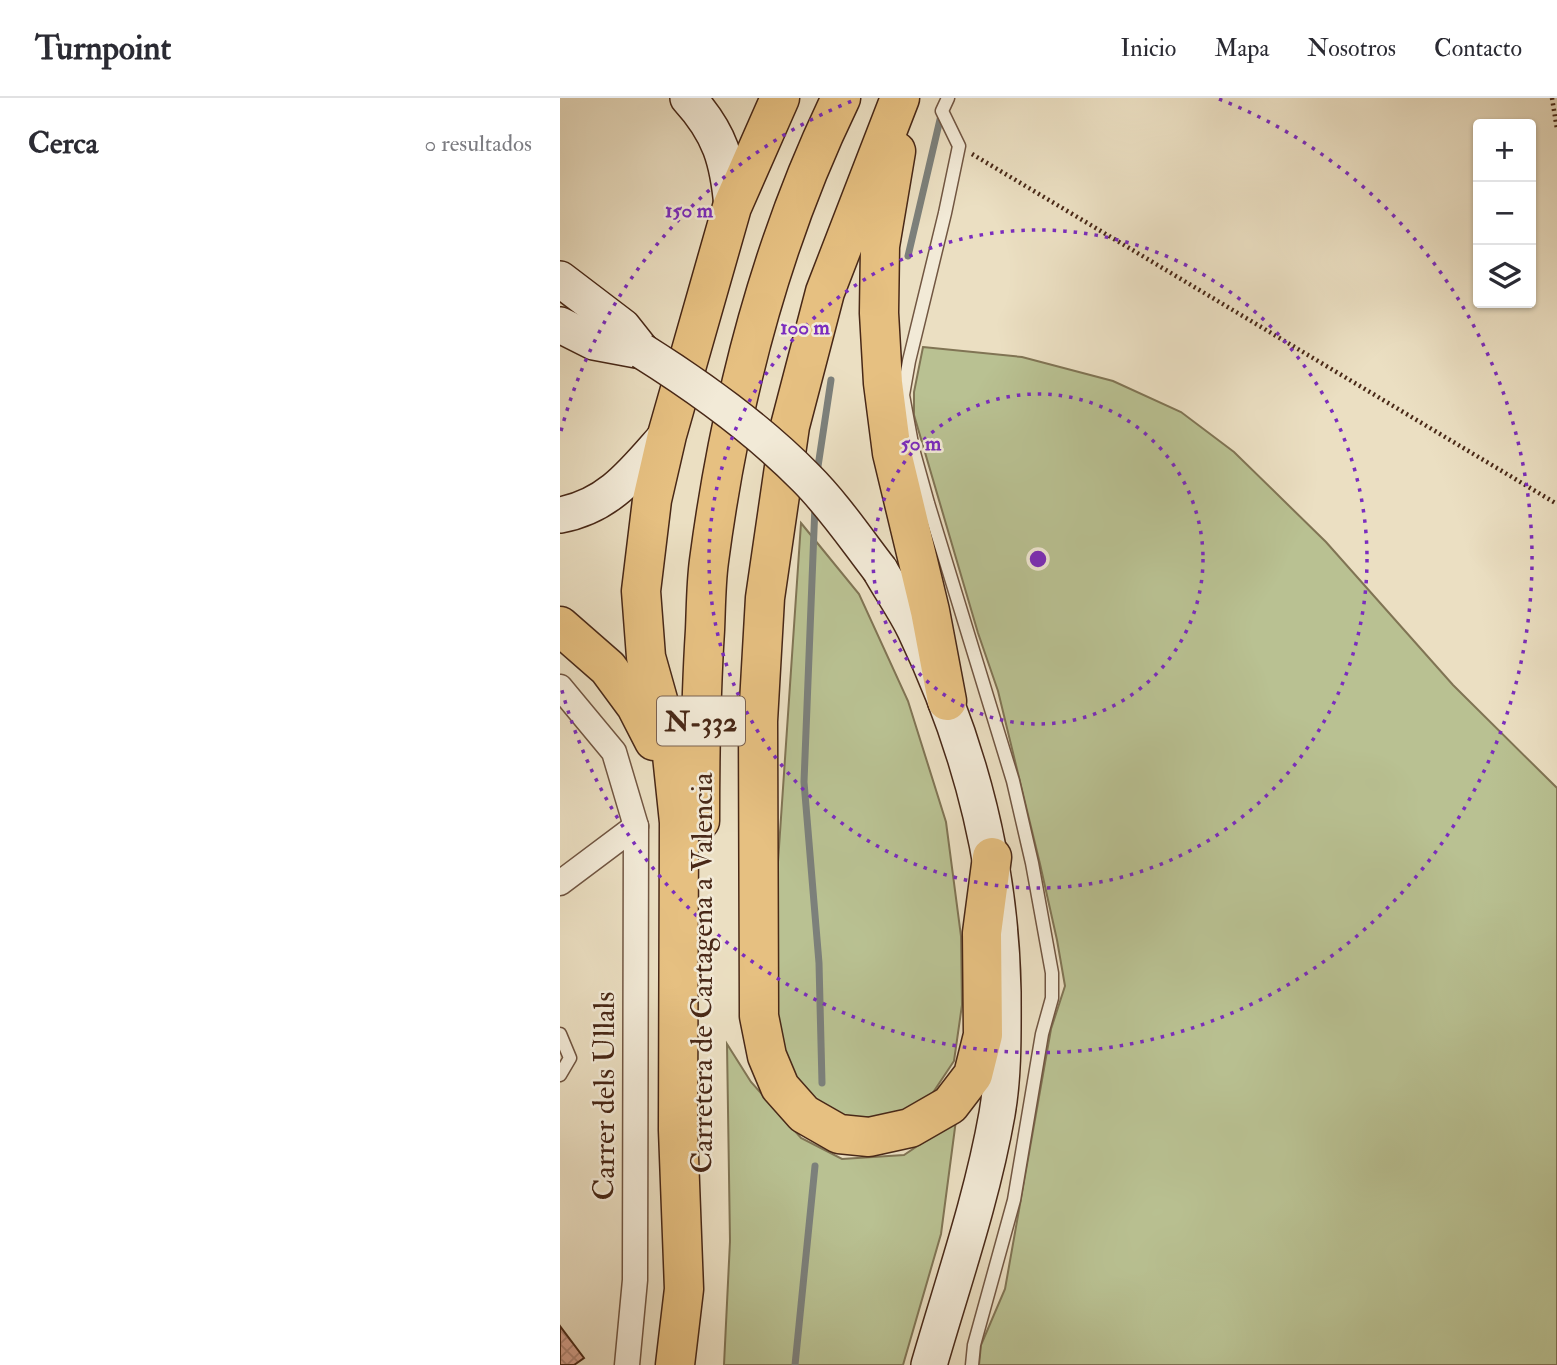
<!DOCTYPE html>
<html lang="es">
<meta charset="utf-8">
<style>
body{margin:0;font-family:"IM FELL Double Pica",serif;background:#f7f7f7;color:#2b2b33}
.controls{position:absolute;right:21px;top:21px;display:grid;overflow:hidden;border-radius:7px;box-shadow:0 2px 5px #0004}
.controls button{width:63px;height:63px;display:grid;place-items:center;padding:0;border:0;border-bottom:2px solid #e1e1e2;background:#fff;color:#2b2b33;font:35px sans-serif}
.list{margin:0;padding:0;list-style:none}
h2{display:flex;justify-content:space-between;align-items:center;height:91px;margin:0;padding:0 28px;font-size:30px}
h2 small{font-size:23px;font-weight:400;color:#7c7c81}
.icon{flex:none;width:38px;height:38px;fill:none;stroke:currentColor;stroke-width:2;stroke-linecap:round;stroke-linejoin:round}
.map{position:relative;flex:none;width:997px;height:1267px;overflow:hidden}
header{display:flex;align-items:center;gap:42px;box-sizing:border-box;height:98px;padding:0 35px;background:#fff;border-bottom:2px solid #e1e1e2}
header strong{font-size:33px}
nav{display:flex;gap:38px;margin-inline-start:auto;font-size:24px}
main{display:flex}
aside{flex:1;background:#fff}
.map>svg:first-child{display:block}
.green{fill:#b9c192;stroke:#807454;stroke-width:2}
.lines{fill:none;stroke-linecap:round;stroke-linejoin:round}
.stream{stroke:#7c807b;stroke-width:7}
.building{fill:url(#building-cross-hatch);stroke:#482817;stroke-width:2}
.service-casing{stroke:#715642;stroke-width:15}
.minor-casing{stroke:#715642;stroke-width:27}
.secondary-casing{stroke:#482817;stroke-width:38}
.trunk-casing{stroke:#482817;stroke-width:41}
.path{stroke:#482817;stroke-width:4.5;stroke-dasharray:2 3.5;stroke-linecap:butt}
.service{stroke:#f2ead7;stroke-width:12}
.minor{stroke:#f2ead7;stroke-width:24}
.secondary{stroke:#f2ead7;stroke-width:35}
.trunk{stroke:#e6c081;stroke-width:38}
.secondary-bridge-casing{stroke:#482817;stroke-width:38;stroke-linecap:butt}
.secondary-bridge{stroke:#f2ead7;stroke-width:35}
.ring{fill:none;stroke:#7b2cbf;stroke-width:3.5;stroke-dasharray:3.5 7}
.labels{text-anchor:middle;stroke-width:5;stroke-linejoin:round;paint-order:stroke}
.shield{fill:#f2ead7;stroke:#7b6251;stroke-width:2}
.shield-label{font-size:28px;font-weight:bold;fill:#482817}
.street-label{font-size:30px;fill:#482817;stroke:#f2ead7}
.centre{fill:#7b2cbf;stroke:#f2ead7;stroke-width:3.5}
.ring-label{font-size:21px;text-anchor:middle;font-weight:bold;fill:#7b2cbf;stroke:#f2ead7;stroke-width:5;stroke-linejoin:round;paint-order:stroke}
</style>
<header>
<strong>Turnpoint</strong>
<nav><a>Inicio</a><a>Mapa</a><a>Nosotros</a><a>Contacto</a></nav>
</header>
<main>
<aside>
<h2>Cerca<small>0 resultados</small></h2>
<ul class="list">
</ul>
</aside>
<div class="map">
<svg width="997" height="1267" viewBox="0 0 997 1267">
<defs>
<pattern id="building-cross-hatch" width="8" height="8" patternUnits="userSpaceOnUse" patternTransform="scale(1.75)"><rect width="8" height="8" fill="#d8a492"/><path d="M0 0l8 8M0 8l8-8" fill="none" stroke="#b18676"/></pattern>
</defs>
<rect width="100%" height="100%" fill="#ebdfc2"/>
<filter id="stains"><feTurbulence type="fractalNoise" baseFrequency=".00286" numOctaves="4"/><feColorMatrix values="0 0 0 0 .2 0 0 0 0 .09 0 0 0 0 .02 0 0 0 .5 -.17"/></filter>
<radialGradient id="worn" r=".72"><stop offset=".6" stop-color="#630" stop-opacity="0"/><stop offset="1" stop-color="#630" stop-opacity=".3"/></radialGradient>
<g class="green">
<polygon points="363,249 462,259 553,283 621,314 674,354 766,444 893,587 997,690 997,1267 419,1267 421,1247 445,1191 491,931 505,888 497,842 480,766 438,593 418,535 354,317 354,294"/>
<polygon points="241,425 299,496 348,603 386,724 401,838 402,907 394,963 370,999 336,1019 283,1019 238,989 220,954 211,867"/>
<polygon points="167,946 191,984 241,1040 282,1061 344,1057 396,1022 381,1136 343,1267 164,1267 170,1143"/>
</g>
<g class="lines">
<g class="stream">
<polyline points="348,158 382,13"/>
<polyline points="257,375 271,282"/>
<polyline points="255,407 244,684 259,865 262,985"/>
<polyline points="235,1267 255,1068"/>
</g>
</g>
<polygon class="building" points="0,1228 24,1260 14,1267 0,1267"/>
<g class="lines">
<defs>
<g id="service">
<polyline points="388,0 382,13 399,48 385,115 349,263 343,297 353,351 368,405 453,683 472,765 492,875 492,900 482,936 454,1102 414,1247 412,1267"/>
<polyline points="0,936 10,960 0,977"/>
</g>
<g id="minor">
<polyline points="0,589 54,654 76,728 75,1182 67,1267"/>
<polyline points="0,785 76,728"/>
</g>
<g id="secondary">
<path d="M128,0C160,35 168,63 172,109"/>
<polyline points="0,181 63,229 82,253"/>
<polyline points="0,227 34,244 82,253"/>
<path d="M0,417C50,408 75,373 107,337"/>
<path d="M320,472C331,492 345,511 355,532C410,647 441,766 443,894C443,935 444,976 437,1016C422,1101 393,1184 369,1267"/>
</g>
<g id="trunk">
<polyline points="340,0 265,194 230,328 205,500 198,623 199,918 207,958 220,989 244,1016 279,1036 309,1039 350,1030 390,1007 413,977 423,937 422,835 432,759"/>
<polyline points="336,53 320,148 319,215 323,285 332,355 370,513 387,603"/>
<polyline points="0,528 48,570 76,608 94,643"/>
<path d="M140,723C140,659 141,595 145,532C146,509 146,485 149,463C170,304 211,144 281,0"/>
<polyline points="115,1267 124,1191 118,1032 119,724 111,648 86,559 81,493 92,402 107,337 172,109 220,0"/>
</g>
</defs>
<use href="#service" class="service-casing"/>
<use href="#minor" class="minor-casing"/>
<use href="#secondary" class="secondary-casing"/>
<use href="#trunk" class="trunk-casing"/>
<g class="path">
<polyline points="992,0 997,31"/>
<polyline points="412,56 997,406"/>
</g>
<use href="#service" class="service"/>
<use href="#minor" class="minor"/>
<use href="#secondary" class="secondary"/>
<use href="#trunk" class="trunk"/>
<defs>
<path id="secondary-bridge" d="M82,253C141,290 197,330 246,380C274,408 296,441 320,472"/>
</defs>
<use href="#secondary-bridge" class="secondary-bridge-casing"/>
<use href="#secondary-bridge" class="secondary-bridge"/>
</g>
<g class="ring">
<circle cx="478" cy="461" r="165"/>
<circle cx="478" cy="461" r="329"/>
<path d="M1 333A494 494 0 0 1 297 1M659 1A494 494 0 1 1 1 589"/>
</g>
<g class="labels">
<rect class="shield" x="97" y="598.5" width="88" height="49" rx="5"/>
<g class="shield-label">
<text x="141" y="633">N-332</text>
</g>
<g class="street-label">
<text transform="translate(142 875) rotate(-90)" y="10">Carretera de Cartagena a Valencia</text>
<text transform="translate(44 998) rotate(-90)" y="10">Carrer dels Ullals</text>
</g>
</g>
<circle cx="478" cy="461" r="10" class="centre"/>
<g class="ring-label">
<text x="129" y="119">150 m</text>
<text x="245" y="236">100 m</text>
<text x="361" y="352">50 m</text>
</g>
<rect width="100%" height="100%" filter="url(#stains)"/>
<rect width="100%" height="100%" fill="url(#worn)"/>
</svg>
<div class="controls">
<button>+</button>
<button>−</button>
<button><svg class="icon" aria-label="layers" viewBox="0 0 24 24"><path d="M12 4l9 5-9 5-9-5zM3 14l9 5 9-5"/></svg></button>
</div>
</div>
</main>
